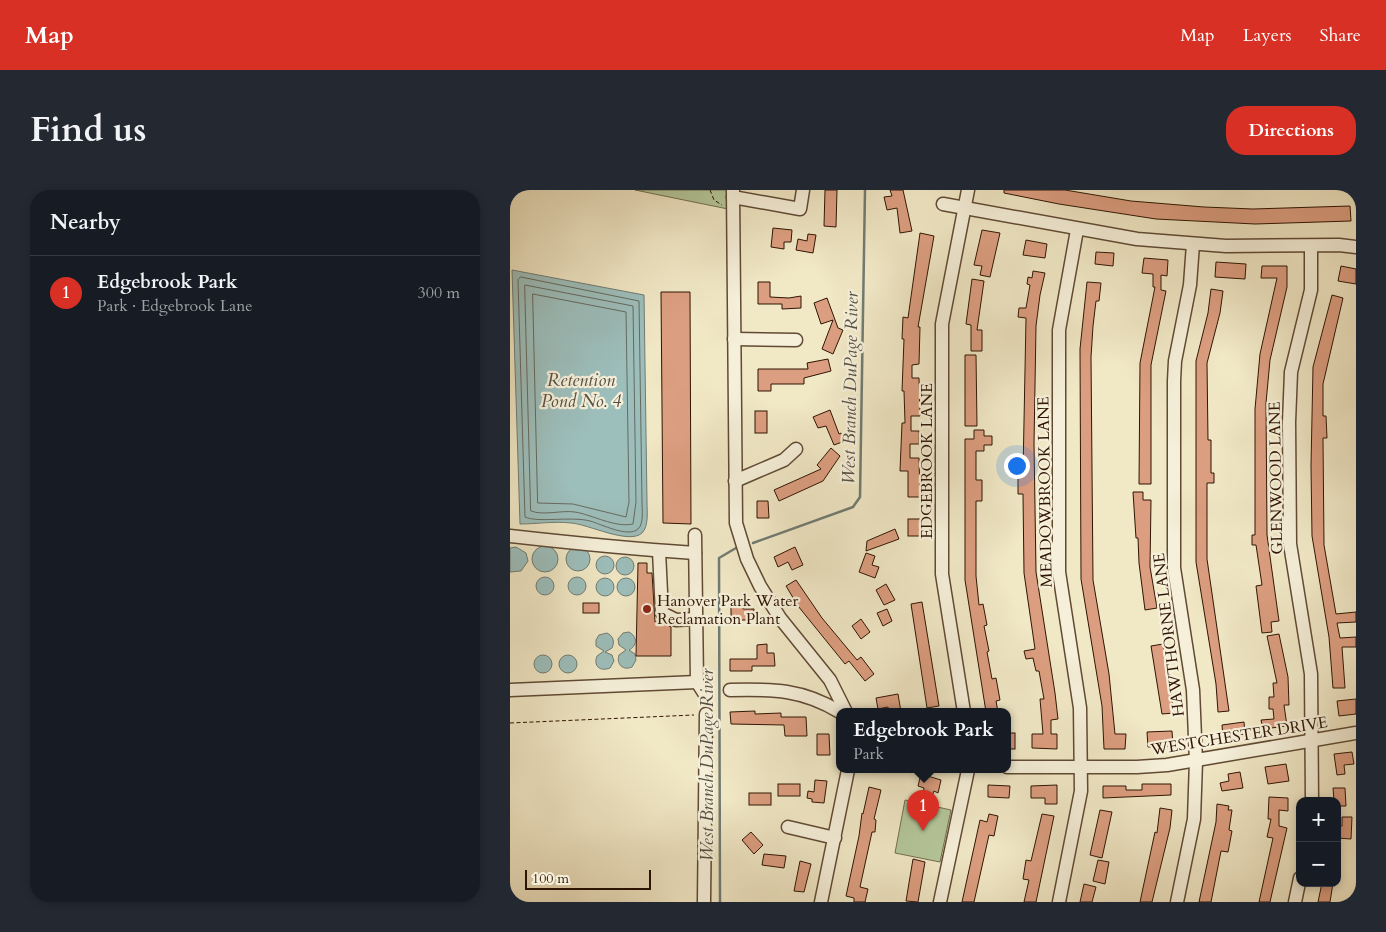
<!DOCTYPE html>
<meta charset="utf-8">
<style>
body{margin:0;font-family:Cardo,serif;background:#242831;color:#f1f3f6}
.controls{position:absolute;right:15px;bottom:15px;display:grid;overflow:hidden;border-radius:10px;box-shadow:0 2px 8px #0003}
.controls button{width:45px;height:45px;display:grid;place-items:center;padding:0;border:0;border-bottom:1px solid #363941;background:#171b24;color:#f1f3f6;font:25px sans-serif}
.scale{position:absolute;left:15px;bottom:12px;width:126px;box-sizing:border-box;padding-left:5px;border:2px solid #2f1503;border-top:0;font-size:14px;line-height:18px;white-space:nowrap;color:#2f1503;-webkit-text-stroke:4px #f6f0da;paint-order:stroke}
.you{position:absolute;left:506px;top:275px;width:18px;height:18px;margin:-12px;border:4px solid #fff;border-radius:50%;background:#1a73e8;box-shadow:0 0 0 8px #1a73e833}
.badge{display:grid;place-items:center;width:32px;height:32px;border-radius:50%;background:#d93025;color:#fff;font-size:16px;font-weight:700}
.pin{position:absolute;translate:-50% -41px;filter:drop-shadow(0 1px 2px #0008)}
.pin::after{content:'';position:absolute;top:26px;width:18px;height:15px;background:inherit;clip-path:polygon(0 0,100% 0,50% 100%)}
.popup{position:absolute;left:326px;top:518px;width:175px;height:65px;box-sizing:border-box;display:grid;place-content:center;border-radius:10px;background:#171b24;filter:drop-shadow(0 1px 4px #0005);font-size:16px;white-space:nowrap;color:#9ea1a6}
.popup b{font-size:19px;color:#f1f3f6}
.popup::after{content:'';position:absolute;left:50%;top:100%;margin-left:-10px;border:10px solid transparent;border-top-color:#171b24}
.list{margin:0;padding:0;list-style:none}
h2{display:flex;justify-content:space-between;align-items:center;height:65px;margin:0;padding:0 20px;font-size:21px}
h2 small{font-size:16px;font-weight:400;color:#9ea1a6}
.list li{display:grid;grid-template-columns:32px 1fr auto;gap:15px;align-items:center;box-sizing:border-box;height:75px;padding:0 20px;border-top:1px solid #363941}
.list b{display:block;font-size:19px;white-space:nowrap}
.list p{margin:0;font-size:16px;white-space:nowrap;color:#9ea1a6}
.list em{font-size:16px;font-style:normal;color:#9ea1a6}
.map{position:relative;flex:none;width:846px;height:712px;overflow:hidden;border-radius:20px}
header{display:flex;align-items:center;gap:30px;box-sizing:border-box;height:70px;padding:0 25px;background:#d93025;color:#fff}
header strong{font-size:24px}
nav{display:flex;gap:28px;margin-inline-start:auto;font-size:18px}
.intro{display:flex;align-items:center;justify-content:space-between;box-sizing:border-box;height:120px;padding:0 30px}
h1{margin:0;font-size:35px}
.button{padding:12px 22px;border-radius:20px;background:#d93025;color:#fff;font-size:18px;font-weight:700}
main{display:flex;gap:30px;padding:0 30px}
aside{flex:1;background:#171b24;border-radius:20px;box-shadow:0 2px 8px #0003}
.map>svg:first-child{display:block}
.green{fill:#b4c79a;stroke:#726e4e}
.water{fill:#9dbfbc;stroke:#717b72}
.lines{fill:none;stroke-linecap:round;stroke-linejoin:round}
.shore{stroke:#666a60;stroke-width:1}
.stream{stroke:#717b72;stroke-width:2.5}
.building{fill:#dc9e80;stroke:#2f1503}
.minor-casing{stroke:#604a34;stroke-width:15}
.path{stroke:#2f1503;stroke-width:1;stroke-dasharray:4 2.5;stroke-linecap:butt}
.minor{stroke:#f6f0da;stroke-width:12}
.poi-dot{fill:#8f2418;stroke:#f6f0da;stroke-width:2}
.labels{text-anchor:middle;stroke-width:4.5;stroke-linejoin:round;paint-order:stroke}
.street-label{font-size:16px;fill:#2f1503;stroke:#f6f0da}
.poi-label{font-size:16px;fill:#2f1503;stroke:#f6f0da;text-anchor:start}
.water-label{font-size:18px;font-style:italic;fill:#565044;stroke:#f6f0da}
</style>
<header>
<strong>Map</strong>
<nav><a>Map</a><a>Layers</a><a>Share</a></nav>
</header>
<div class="intro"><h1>Find us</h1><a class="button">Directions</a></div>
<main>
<aside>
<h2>Nearby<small></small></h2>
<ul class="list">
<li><span class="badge">1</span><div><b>Edgebrook Park</b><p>Park · Edgebrook Lane</p></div><em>300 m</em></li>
</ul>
</aside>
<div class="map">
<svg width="846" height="712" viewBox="0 0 846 712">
<rect width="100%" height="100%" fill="#f1e8c6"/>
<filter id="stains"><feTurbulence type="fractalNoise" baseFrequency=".004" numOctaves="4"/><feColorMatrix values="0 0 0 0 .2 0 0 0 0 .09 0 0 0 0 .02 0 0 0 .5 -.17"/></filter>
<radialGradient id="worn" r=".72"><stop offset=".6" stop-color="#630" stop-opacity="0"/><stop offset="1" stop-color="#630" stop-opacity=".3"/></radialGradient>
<g class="green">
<polygon points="125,0 218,0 218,19"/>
<polygon points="395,610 441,620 430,672 385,663"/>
</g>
<g class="water">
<path d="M2,80L134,105L137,312C137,321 139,336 132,343C119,355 78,334 61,333C44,331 27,334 10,334Z"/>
<circle cx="35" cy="369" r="13"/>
<circle cx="68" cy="369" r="12"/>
<polygon points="6,357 16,363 18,371 11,381 0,382 0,358"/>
<circle cx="95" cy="375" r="9"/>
<circle cx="115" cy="376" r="9"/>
<circle cx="35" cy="396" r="9"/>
<circle cx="67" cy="396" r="9"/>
<circle cx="116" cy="397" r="9"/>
<circle cx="95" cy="397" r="9"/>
<path d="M119,442C128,447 127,456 119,460L125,464L126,470L122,477C113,481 106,474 109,465L116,460L109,455L108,449L113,443Z"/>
<path d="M97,443C103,446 105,451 102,458L95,462L102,465L104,471L100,478C90,482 83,476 87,466L94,461L86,456V450L89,445Z"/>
<circle cx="33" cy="474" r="9"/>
<circle cx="58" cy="474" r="9"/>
</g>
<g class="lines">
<g class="shore">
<path d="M11,87L129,111L132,312C132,319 134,334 128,339C118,348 91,334 80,331C61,326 28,333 15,327L8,90Z"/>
<path d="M15,95L123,116L126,312L123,334C105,338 83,325 65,322C51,320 33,326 21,321Z"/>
<polygon points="23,104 116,122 119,312 116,327 63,314 28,313"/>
</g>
<g class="stream">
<polyline points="243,353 343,317 350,307 355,0"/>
<polyline points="210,712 209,368 226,358"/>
</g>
</g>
<g class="building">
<polygon points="315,0 327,0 326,37 314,36"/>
<polygon points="380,0 393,0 402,41 390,43 387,18 377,20 374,7 382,6"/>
<polygon points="494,0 555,0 621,11 694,17 743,19 840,16 841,31 745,34 646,29 549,14 494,3"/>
<polygon points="263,38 282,40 281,52 274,52 274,59 261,57"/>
<polygon points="472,40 490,43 480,87 470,85 472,76 464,75"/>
<polygon points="410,43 424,46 408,137 410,137 409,174 402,175 402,188 409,188 410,226 401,226 401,241 409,241 409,254 400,254 400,268 409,268 410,307 398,307 398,281 390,281 392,233 395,233 394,201 392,201 394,149 392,149 393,127 398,128"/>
<polygon points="298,44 306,45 303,63 286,60 288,49 297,51"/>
<polygon points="516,50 537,54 535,68 513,65"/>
<polygon points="586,62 604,63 603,76 585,74"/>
<polygon points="634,68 658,70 657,86 651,85 651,100 656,101 641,175 641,294 629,294 630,173 645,97 643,97 643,84 632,83"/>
<polygon points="706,72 736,74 735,89 705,87"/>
<polygon points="752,76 777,76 777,97 760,170 756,213 757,345 769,431 761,432 762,442 752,443 746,396 752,395 746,355 742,355 742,345 745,345 745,219 750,164 767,88 751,88"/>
<polygon points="831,76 846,79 846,94 828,91"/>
<polygon points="523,81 535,83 530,105 526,136 524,254 526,382 545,503 548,529 541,530 541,544 547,544 547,559 522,558 522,544 533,544 530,509 534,509 529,481 526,481 523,468 516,469 514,461 525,459 514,383 513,304 508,304 508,283 513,283 516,128 508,127 509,118 516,118 520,95 517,94 518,87 522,88"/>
<polygon points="462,89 474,91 467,140 472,140 472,161 461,161 461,135 456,134"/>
<polygon points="248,92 260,92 260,107 279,108 291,106 291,118 272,119 272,114 248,114"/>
<polygon points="577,92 591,93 589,111 586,111 583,136 581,167 583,390 599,484 605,544 616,544 615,559 594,559 592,516 571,389 570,159"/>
<polygon points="701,99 713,101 710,123 697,173 698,250 701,250 701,283 704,283 704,293 697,293 697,369 719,521 708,522 706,494 686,372 686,171 698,123"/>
<polygon points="151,102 180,102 181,334 153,333"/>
<polygon points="822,105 833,108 813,194 813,226 816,226 817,248 813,248 814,355 826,424 846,422 846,432 827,433 830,448 846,447 846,457 832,457 835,498 823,498 819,447 802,346 801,276 803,177"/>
<polygon points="317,108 328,138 333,140 323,164 312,159 323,130 311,134 304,113"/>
<polygon points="455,165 466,165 467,236 455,236"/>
<polygon points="318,169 321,181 294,188 294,194 261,194 261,201 248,201 248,179 298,179 297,173"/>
<polygon points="320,220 329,244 331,243 335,251 324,255 316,236 308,238 303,227"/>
<rect x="245" y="221" width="12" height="22"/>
<polygon points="464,240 474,240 474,246 482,246 482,255 474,255 474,261 466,261 466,290 472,290 472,311 466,311 466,386 469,415 473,414 477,435 474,436 479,461 477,462 482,489 486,488 490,510 486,511 488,522 476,522 455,390 455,249 464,249"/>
<polygon points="321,258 330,266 313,291 269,311 264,300 311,279 307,275"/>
<polygon points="623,302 633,302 633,310 641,310 640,377 647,418 635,420 629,373 628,348 626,348"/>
<polygon points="247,311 258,311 259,328 247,328"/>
<rect x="398" y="329" width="12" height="17"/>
<polygon points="385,339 389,349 356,361 357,351"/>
<polygon points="285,357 293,375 282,380 278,372 268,377 264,367"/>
<polygon points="356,363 365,366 362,375 369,377 365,388 349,382"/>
<polygon points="128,373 137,373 137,383 142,383 145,432 152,432 161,437 161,466 126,466"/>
<polygon points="286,390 312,428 347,470 351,467 364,484 355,491 339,471 335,474 288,416 276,396"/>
<polygon points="376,394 385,410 374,415 366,400"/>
<polygon points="221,410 233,410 233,419 244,419 244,430 221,430"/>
<polygon points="412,412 429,516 417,518 401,414"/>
<rect x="73" y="413" width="16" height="10"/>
<polygon points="377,419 382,431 373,436 367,423"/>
<polygon points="351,429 360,442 351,449 342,436"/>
<polygon points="769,444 778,487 779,515 774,515 777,536 753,539 751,530 764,529 763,519 759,519 759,507 764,507 763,493 767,493 757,446"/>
<polygon points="257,454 257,463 264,463 265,476 242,476 242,481 220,481 220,469 247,469 247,455"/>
<polygon points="653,454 664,523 652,524 641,456"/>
<polygon points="388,504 391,522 379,522 378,517 368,519 366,508"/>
<polygon points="846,509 846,524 829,526 827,511"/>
<polygon points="245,521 245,524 271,523 271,527 296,527 297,546 275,546 274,535 221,534 220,522"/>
<polygon points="734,532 735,544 713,547 712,535"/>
<polygon points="662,541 663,556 638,557 637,542"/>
<rect x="497" y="543" width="8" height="16"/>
<polygon points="307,544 319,544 320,565 307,565"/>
<polygon points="842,562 844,574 834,575 835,584 827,585 824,564"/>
<polygon points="776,574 779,591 758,594 755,577"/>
<polygon points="730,582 733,598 712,601 710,593 719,591 718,584"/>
<polygon points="411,584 431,590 428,603 424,601 422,606 413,603 414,598 408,596"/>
<polygon points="305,590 317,591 314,613 302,612 302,609 297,608 298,601 304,602"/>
<rect x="268" y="594" width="22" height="12"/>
<polygon points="632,594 661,594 661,605 593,608 593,596 616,596 616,600 632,600"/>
<polygon points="478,595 500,596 499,608 478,607"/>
<polygon points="547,595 547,614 535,614 535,608 521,608 521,596"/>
<polygon points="359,597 371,600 364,629 366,630 365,642 362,642 350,697 358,699 355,712 344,712 344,708 336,706 349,646 352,623 353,624"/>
<polygon points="823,598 835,598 836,616 827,616 827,611 824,611"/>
<rect x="239" y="603" width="22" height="12"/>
<polygon points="759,607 778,608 778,621 769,620 769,636 777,638 760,712 749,712 763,648 757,647 761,629 758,629"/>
<polygon points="707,614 719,616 718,620 722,620 719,640 722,641 718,662 711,661 701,712 689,712 706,632"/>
<polygon points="650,618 662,620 660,638 642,712 630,712 645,642 647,643"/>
<polygon points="590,620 602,622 592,668 580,665"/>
<polygon points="479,624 488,626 484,646 479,645 464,712 452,712 470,630 477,632"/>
<polygon points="532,624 544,626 526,712 514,712 519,690 513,689 516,670 521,671"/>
<polygon points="832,627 842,627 841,649 827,648 827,635 832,636"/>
<polygon points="241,642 253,655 244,664 232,650"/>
<polygon points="254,664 276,666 274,678 252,675"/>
<polygon points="403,669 415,672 408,712 396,711"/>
<polygon points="588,670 599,672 595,694 583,691"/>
<polygon points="290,671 301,674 294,702 284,701"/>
<polygon points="812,693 823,693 820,712 808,712"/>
<polygon points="574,694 586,697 582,712 570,712"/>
</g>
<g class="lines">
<defs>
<g id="minor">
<polyline points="223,0 226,333 237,369 250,396 270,428 320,490 336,522"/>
<polyline points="223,7 290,19 293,0"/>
<polyline points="433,14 627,49 716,56 829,55 846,57"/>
<polyline points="801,56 801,100 781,182 779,232 780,354 801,484 802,611"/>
<polyline points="224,149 286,150"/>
<polyline points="225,291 274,270 286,259"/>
<polyline points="185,345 187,492 196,506"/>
<path d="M0,346C62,353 123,359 185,363"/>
<polyline points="149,361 152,423 166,430 186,429"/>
<polyline points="0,500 187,492"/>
<path d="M220,500C263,499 292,499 330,522"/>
<polyline points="454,522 432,384 432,134 458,0"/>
<polyline points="497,577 627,577 657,575 846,543"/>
<polyline points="278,637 325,648"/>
<polyline points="194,712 196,524"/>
<polyline points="311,712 338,580"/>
<polyline points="430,712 458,580"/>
<polyline points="549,712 571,601 570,518 549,382 549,140 567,40"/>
<polyline points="667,712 684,629 686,571 683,500 664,378 664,191 665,171 680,95 683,54"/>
<polyline points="785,712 790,688"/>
</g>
</defs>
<use href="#minor" class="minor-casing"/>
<g class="path">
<polyline points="200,0 204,10 212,15"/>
<polyline points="0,533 184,525"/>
</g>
<use href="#minor" class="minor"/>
</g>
<circle class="poi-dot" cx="137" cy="419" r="5"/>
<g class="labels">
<g class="street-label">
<text transform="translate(416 271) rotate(-90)" y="6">EDGEBROOK LANE</text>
<text transform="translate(765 288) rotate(-91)" y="6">GLENWOOD LANE</text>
<text transform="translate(534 302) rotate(-91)" y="6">MEADOWBROOK LANE</text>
<text transform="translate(658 445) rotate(-97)" y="6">HAWTHORNE LANE</text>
<text transform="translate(729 545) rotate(-9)" y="6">WESTCHESTER DRIVE</text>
</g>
<g class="poi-label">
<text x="147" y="416">Hanover Park Water<tspan x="147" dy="18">Reclamation Plant</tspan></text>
</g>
<g class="water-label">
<text x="71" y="196">Retention<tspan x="71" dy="21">Pond No. 4</tspan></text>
<text transform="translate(340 198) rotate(-89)" y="6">West Branch DuPage River</text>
<text transform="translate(197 575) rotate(-90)" y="6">West Branch DuPage River</text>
</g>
</g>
<rect width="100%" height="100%" filter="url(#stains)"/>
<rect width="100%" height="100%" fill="url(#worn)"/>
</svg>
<div class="controls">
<button>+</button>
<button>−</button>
</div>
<div class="scale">100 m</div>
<div class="you"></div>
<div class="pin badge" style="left:413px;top:641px">1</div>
<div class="popup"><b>Edgebrook Park</b>Park</div>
</div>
</main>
